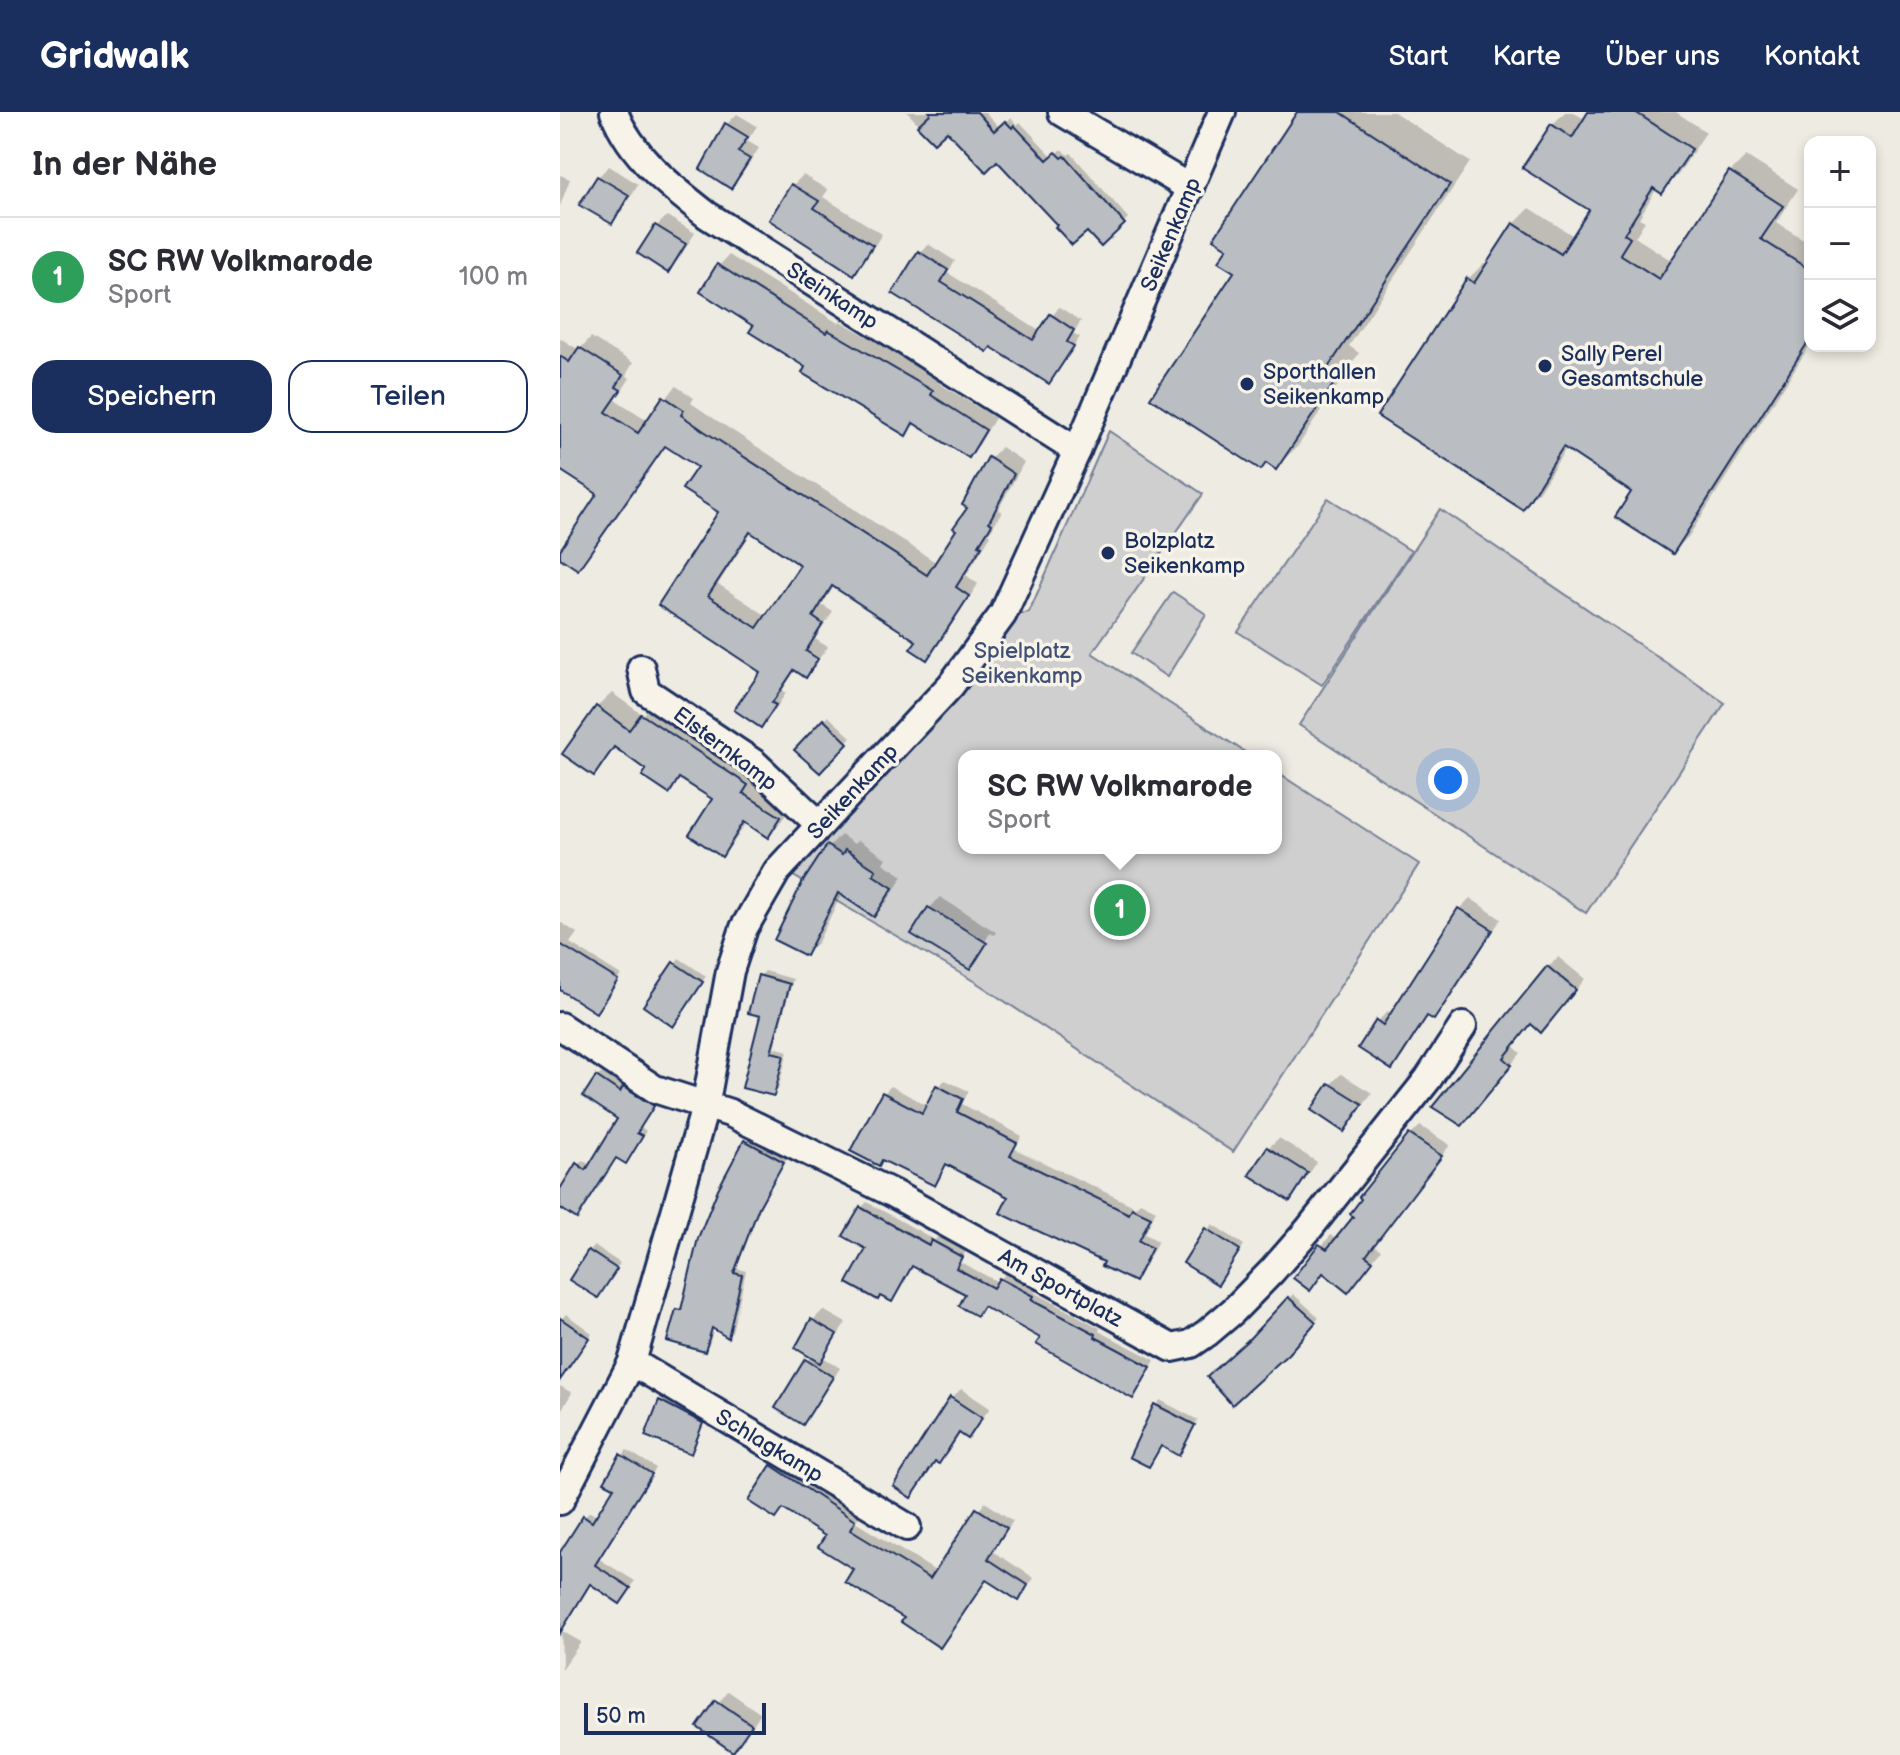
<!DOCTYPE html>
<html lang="de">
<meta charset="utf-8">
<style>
body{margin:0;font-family:"Balsamiq Sans",sans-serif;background:#f7f7f7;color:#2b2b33}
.controls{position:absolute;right:24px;top:24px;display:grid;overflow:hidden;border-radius:16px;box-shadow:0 4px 12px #0003}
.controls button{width:72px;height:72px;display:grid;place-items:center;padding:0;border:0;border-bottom:2px solid #e1e1e2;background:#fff;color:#2b2b33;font:40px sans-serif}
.scale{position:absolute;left:24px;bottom:20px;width:182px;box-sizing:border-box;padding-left:8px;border:4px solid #1b2f5e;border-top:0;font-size:22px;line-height:28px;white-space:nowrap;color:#1b2f5e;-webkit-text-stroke:6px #f7f3e8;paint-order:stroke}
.you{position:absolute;left:888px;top:668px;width:28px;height:28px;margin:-20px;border:6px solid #fff;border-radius:50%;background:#1a73e8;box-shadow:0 0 0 12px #1a73e833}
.badge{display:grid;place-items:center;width:52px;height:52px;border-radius:50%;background:#1b2f5e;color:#fff;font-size:26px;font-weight:700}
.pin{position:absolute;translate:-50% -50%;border:4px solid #fff;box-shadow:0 2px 8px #0006}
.popup{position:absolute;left:398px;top:638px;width:324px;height:104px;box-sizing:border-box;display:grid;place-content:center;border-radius:16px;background:#fff;filter:drop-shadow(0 2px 6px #0005);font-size:26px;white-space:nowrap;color:#7c7c81}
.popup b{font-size:30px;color:#2b2b33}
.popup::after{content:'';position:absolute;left:50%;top:100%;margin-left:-16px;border:16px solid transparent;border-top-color:#fff}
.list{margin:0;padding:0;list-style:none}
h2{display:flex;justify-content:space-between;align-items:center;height:104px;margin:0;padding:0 32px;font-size:34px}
h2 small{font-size:26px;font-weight:400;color:#7c7c81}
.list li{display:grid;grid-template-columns:52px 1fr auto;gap:24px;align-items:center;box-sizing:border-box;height:120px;padding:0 32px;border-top:2px solid #e1e1e2}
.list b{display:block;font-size:30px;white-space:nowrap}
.list p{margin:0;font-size:26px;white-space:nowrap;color:#7c7c81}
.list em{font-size:26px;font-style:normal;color:#7c7c81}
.actions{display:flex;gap:16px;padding:24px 32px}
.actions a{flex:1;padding:18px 0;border:2px solid #1b2f5e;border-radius:24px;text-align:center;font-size:28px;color:#1b2f5e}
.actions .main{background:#1b2f5e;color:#fff}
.icon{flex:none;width:44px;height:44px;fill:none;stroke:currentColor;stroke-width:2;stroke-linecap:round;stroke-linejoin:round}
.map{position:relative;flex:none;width:1340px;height:1643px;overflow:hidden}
header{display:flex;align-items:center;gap:48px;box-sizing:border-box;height:112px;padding:0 40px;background:#1b2f5e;color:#fff}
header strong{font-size:38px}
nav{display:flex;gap:44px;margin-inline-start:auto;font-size:28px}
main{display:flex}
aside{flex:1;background:#fff}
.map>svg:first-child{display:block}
.green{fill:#cfcfcf;stroke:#757f96;stroke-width:2}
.shadow{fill:#0003;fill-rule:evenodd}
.building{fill:#babdc2;stroke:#1b2f5e;stroke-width:2;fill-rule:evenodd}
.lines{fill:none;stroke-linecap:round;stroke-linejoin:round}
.street-casing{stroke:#1b2f5e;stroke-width:32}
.street{stroke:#f7f3e8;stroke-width:26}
.poi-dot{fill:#1b2f5e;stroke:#f7f3e8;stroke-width:3}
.labels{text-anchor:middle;stroke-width:7;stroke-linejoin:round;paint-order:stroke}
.street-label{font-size:22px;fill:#1b2f5e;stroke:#f7f3e8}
.poi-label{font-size:22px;fill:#1b2f5e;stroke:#f7f3e8;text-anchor:start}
.park-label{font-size:22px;fill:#3f4f75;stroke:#f7f3e8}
</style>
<header>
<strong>Gridwalk</strong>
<nav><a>Start</a><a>Karte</a><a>Über uns</a><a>Kontakt</a></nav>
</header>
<main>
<aside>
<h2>In der Nähe<small></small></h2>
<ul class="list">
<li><span class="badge" style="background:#2e9e5b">1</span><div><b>SC RW Volkmarode</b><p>Sport</p></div><em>100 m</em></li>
</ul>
<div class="actions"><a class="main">Speichern</a><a>Teilen</a></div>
</aside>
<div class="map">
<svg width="1340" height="1643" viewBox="0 0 1340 1643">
<rect width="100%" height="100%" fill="#eeebe2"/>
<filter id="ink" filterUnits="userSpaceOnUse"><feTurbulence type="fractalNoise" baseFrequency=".0125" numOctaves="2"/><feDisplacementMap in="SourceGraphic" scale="16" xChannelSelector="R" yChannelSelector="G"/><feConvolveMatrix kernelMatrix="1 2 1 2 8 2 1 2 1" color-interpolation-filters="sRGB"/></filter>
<g filter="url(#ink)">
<g class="green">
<polygon points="549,319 643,382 532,541 691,644 404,644 404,736 716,736 716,660 859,752 673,1040 417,871 230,762 397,585 456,503 469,500"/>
<polygon points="768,386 851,439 762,573 678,520"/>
<polygon points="880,397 1165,591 1026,801 739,613"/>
<polygon points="613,480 646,502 607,565 571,541"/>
</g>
<g class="shadow">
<polygon points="347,0 425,0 440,16 451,6 457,13 460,10 493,45 502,37 508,43 511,41 568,106 541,132 527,117 500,113 438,46 387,16 374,29"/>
<polygon points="739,0 834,0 910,50 789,234 799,241 738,334 716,355 676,159"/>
<polygon points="1005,0 1013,0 1026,8 1031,0 1116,0 1146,20 1118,63 1102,79 1097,76 1079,106 1085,109 1075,125 1112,149 1170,60 1186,44 1238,77 1216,111 1250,132 1250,233 1129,424 1113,440 1074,379 1007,335 979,379 963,395 908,167 924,151 928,153 954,112 970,96 1015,125 1032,98 992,13"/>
<polygon points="177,2 197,14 187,29 199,36 181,64 170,74 167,12"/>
<polygon points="49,54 78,72 62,99 52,110 38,65"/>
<polygon points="0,63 10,67 0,94"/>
<polygon points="243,63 268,78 263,85 322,122 304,150 294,160 233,73"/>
<polygon points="107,104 135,121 118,148 107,158 97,114"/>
<polygon points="1310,125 1316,129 1310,138"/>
<polygon points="368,132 395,149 388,161 481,220 499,195 521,209 513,221 520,225 489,270 432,233 335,180 360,140"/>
<polygon points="169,143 278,211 280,209 382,268 380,272 435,306 419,333 408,343 356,311 346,321 248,254 195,213 159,154"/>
<path d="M31,225L73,251L66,263L70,266L56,288L89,309L116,274L134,286L131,291L156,308L377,451L409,395L430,347L441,335L464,350L438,398L442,400L429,421L431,423L406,463L418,472L378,534L366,545L359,528L275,473L262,493L273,500L255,527L268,535L246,563L236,557L222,579L226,581L212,602L201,613L203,559L101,492L160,400L139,354L107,333L29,444L18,455L0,443L40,382L0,355V226L19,238ZM192,420L227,442L241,456L207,504L158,472Z"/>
<polygon points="52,581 83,603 97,588 234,690 222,708 208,723 187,710 176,727 162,742 154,687 122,665 108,679 89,658 57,635 34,661 37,595"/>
<polygon points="268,604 291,625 260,658 237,638"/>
<polygon points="281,723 294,732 298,728 326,746 323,751 343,764 326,791 314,802 282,781 258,830 246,842 269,735"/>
<polygon points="380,785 436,820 434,823 430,821 415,846 419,846 410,855 354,821 370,796"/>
<polygon points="910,786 941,807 884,895 873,906 869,903 842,945 831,955 818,909 828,899 832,902 899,797"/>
<polygon points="0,810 17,821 10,831 61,863 36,899 0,870"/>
<polygon points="998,845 1025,867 991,908 972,911 953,934 961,941 902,1012 988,855"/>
<polygon points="119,846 146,864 118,907 86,894"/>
<polygon points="205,859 233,867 214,935 228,939 218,977 213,981 200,864"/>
<polygon points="42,961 65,976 69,972 97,988 81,1015 86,1019 71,1044 66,1049 57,1044 0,1093 0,1080 18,1053 23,1048 31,1054 60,1007 37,965"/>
<polygon points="781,962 812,981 784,1017 771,972"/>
<polygon points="385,968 409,979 402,992 462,1024 455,1037 576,1095 580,1090 596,1098 585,1122 598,1129 581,1161 574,1168 451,1084 388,1051 375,1072 323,1047 293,1038 324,981 331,974 368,994 378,975"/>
<polygon points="860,1014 890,1033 814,1133 821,1138 788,1178 764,1160 750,1176 735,1165 771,1123 777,1128 850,1024"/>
<polygon points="191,1025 227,1045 203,1088 177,1156 186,1159 172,1220 167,1224 154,1215 149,1233 144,1238 118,1198 123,1193 186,1030"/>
<polygon points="719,1026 757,1050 740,1076 730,1086 708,1036"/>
<polygon points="307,1090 375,1128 378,1124 406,1139 400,1150 438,1170 446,1161 477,1178 475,1181 540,1216 539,1219 595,1248 579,1279 573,1285 483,1225 424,1193 417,1201 408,1181 354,1152 331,1188 309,1136 301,1096"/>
<polygon points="652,1112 684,1133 662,1166 626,1150"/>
<polygon points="34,1134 60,1151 42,1179 29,1139"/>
<polygon points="733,1182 759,1205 727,1240 694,1226"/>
<polygon points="263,1198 286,1211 263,1245 280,1256 251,1302 242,1310 247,1249 252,1243 253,1208"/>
<polygon points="6,1202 32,1221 0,1267 0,1209"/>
<polygon points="0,1274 12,1281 0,1300"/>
<polygon points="401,1277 430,1296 408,1325 401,1320 388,1341 377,1349 350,1383 336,1373 392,1286"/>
<polygon points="105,1285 146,1306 135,1335 130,1340 101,1289"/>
<polygon points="600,1288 638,1308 618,1341 602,1333 589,1353 581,1321"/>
<polygon points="67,1338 96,1356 39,1447 75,1469 66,1484 31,1470 2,1519 21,1530 2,1557 0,1444 24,1405 30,1400 38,1405 56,1375 62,1344"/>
<polygon points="220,1347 301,1402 295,1410 377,1460 425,1390 453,1409 433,1439 474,1466 459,1487 427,1466 380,1534 296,1457 268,1423 225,1395 216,1405 213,1354"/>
<polygon points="168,1579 201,1602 173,1638 140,1615"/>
</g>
<g class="building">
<polygon points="369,0 417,0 434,19 445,9 452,16 454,13 487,48 496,40 502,46 505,44 565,112 541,135 527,120 512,133 495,115 497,113 437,49 426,60 387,19 374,31 357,14 370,2"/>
<polygon points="737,0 780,0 890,72 768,256 779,264 716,358 706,351 701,358 590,286 674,160 658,150 667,136 653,127"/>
<polygon points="1028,0 1075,0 1132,37 1102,82 1093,76 1064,122 1070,126 1060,142 1099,167 1169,59 1223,94 1201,127 1250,158 1250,227 1113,442 1055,405 1071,380 1003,335 963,398 817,304 907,166 914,171 953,111 1001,142 1029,98 962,56 991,12 1012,26"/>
<polygon points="165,11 188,25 178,40 190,47 171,77 140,57"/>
<polygon points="37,64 69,83 52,112 19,93"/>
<polygon points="231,72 259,89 254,96 313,133 294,163 209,108"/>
<polygon points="95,113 126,132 108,161 77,141"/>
<polygon points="358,139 388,158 381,170 473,228 490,202 514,218 507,230 514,234 489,272 431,235 427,240 332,181"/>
<polygon points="157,152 266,221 268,218 373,279 371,283 426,318 409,346 353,311 346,324 242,261 245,255 189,220 193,214 140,180"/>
<path d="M19,235L63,263L56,275L61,278L46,300L78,321L103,284L124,298L121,303L144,319L367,463L396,418L393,416L407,396L402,393L428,345L454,362L429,410L432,412L419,433L422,434L396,475L409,484L367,548L350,537L356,529L272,474L253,505L263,512L246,539L258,547L246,566L234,558L212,591L216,593L201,616L174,598L200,560L98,493L158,400L122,377L137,355L105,334L18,458L0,446V438L37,382L0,358V244L9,250ZM190,420L240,453L197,516L148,484Z"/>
<polygon points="36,594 69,618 81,602 188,673 183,681 221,705 208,726 184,710 162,745 129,723 152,687 119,666 109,682 82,664 86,658 54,635 34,664 2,642"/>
<polygon points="263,607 288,631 260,661 234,638"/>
<polygon points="267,733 282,743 285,738 316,758 313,763 333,776 314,805 278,781 246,844 214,828 242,771"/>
<polygon points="368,795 427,831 410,858 351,822"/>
<polygon points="898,796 933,818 874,908 867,904 832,958 798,936 816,908 823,913"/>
<polygon points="0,832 58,868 36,901 0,878"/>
<polygon points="113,850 143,870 113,915 83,894"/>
<polygon points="987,854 1016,878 981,921 971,912 944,946 952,953 902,1014 872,995"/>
<polygon points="198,863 230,872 211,940 224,943 214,984 182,976 200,904 188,901"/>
<polygon points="36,964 60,980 63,975 94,994 77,1021 83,1024 66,1052 56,1046 17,1107 0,1096 0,1077 16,1051 26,1058 57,1007 23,984"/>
<polygon points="769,971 803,992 784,1020 751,998"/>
<polygon points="376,973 403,987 397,1000 457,1031 450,1044 569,1102 572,1096 591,1105 579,1129 592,1136 575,1170 542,1154 544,1150 440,1101 448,1085 386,1052 375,1074 322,1048 319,1054 290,1039 322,980 362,1001"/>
<polygon points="849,1022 882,1044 806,1144 813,1149 788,1181 763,1161 750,1179 733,1166 759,1132 767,1137 793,1105 790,1102 801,1087 799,1085"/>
<polygon points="184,1028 224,1050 199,1095 174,1161 182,1163 168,1226 152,1216 145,1240 107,1229 116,1197 121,1198 138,1126 158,1077"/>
<polygon points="707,1035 748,1061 730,1089 689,1063"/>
<polygon points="300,1095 369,1133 371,1128 402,1145 396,1156 433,1176 439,1166 473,1184 471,1188 536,1222 535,1225 591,1255 573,1287 476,1232 480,1226 423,1194 417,1204 399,1194 405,1182 352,1154 332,1190 320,1184 318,1188 287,1171 306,1137 283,1124"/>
<polygon points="645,1116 680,1138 658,1173 623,1151"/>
<polygon points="28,1138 57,1157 38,1186 9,1168"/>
<polygon points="728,1185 756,1210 728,1242 672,1293 647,1265 689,1227"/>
<polygon points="0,1206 29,1226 0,1268"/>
<polygon points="251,1207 277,1222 260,1251 235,1236"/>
<polygon points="245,1247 273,1265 243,1313 215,1296"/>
<polygon points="390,1285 422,1306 408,1327 399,1321 379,1352 375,1350 351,1386 333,1374"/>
<polygon points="99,1288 143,1311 131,1342 85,1324"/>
<polygon points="594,1292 635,1313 619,1344 601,1334 589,1355 569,1345"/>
<polygon points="60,1342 92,1362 35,1453 71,1476 60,1492 30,1472 0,1521 0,1440 23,1404 32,1410 54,1375 44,1370"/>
<polygon points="211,1353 295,1409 290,1418 370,1467 416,1396 447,1416 428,1447 468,1473 459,1489 426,1468 380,1536 341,1510 344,1506 285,1470 293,1457 258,1435 265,1424 223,1397 216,1407 188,1389"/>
<polygon points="156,1588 192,1613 173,1640 137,1615"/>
</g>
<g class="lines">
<defs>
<g id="street">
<path d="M54,0C71,44 111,75 147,103L517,339"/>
<polyline points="502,0 630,76"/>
<polyline points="81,556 86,579 194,651 260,713"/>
<polyline points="0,914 95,977 170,1001 332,1081 612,1236 631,1232 647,1221 673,1199 712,1159 748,1118 868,967 903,914"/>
<polyline points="72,1250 347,1415"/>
<polyline points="0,1389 72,1250 145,995 170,859 184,816 217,759 391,573 443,502 517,339 662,0"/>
</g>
</defs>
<use href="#street" class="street-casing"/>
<use href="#street" class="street"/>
</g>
</g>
<g class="poi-dot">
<circle cx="985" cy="254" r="8"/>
<circle cx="687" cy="272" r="8"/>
<circle cx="548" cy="441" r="8"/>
</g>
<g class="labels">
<g class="street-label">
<text transform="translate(610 122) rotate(-67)" y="8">Seikenkamp</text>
<text transform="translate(273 183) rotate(33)" y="8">Steinkamp</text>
<text transform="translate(166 636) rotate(37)" y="8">Elsternkamp</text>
<text transform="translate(292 679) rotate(-47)" y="8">Seikenkamp</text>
<text transform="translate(501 1175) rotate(29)" y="8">Am Sportplatz</text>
<text transform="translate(210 1333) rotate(31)" y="8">Schlagkamp</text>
</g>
<g class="poi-label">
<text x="1001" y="249">Sally Perel<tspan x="1001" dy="25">Gesamtschule</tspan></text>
<text x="703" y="267">Sporthallen<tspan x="703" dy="25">Seikenkamp</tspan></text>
<text x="564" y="436">Bolzplatz<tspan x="564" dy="25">Seikenkamp</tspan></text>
</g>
<g class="park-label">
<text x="462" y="546">Spielplatz<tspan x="462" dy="25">Seikenkamp</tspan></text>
</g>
</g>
</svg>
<div class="controls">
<button>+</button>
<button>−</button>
<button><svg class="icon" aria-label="layers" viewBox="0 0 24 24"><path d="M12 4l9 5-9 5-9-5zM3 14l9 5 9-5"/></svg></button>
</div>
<div class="scale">50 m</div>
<div class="you"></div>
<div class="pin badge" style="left:560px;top:798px;background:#2e9e5b">1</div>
<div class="popup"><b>SC RW Volkmarode</b>Sport</div>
</div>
</main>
